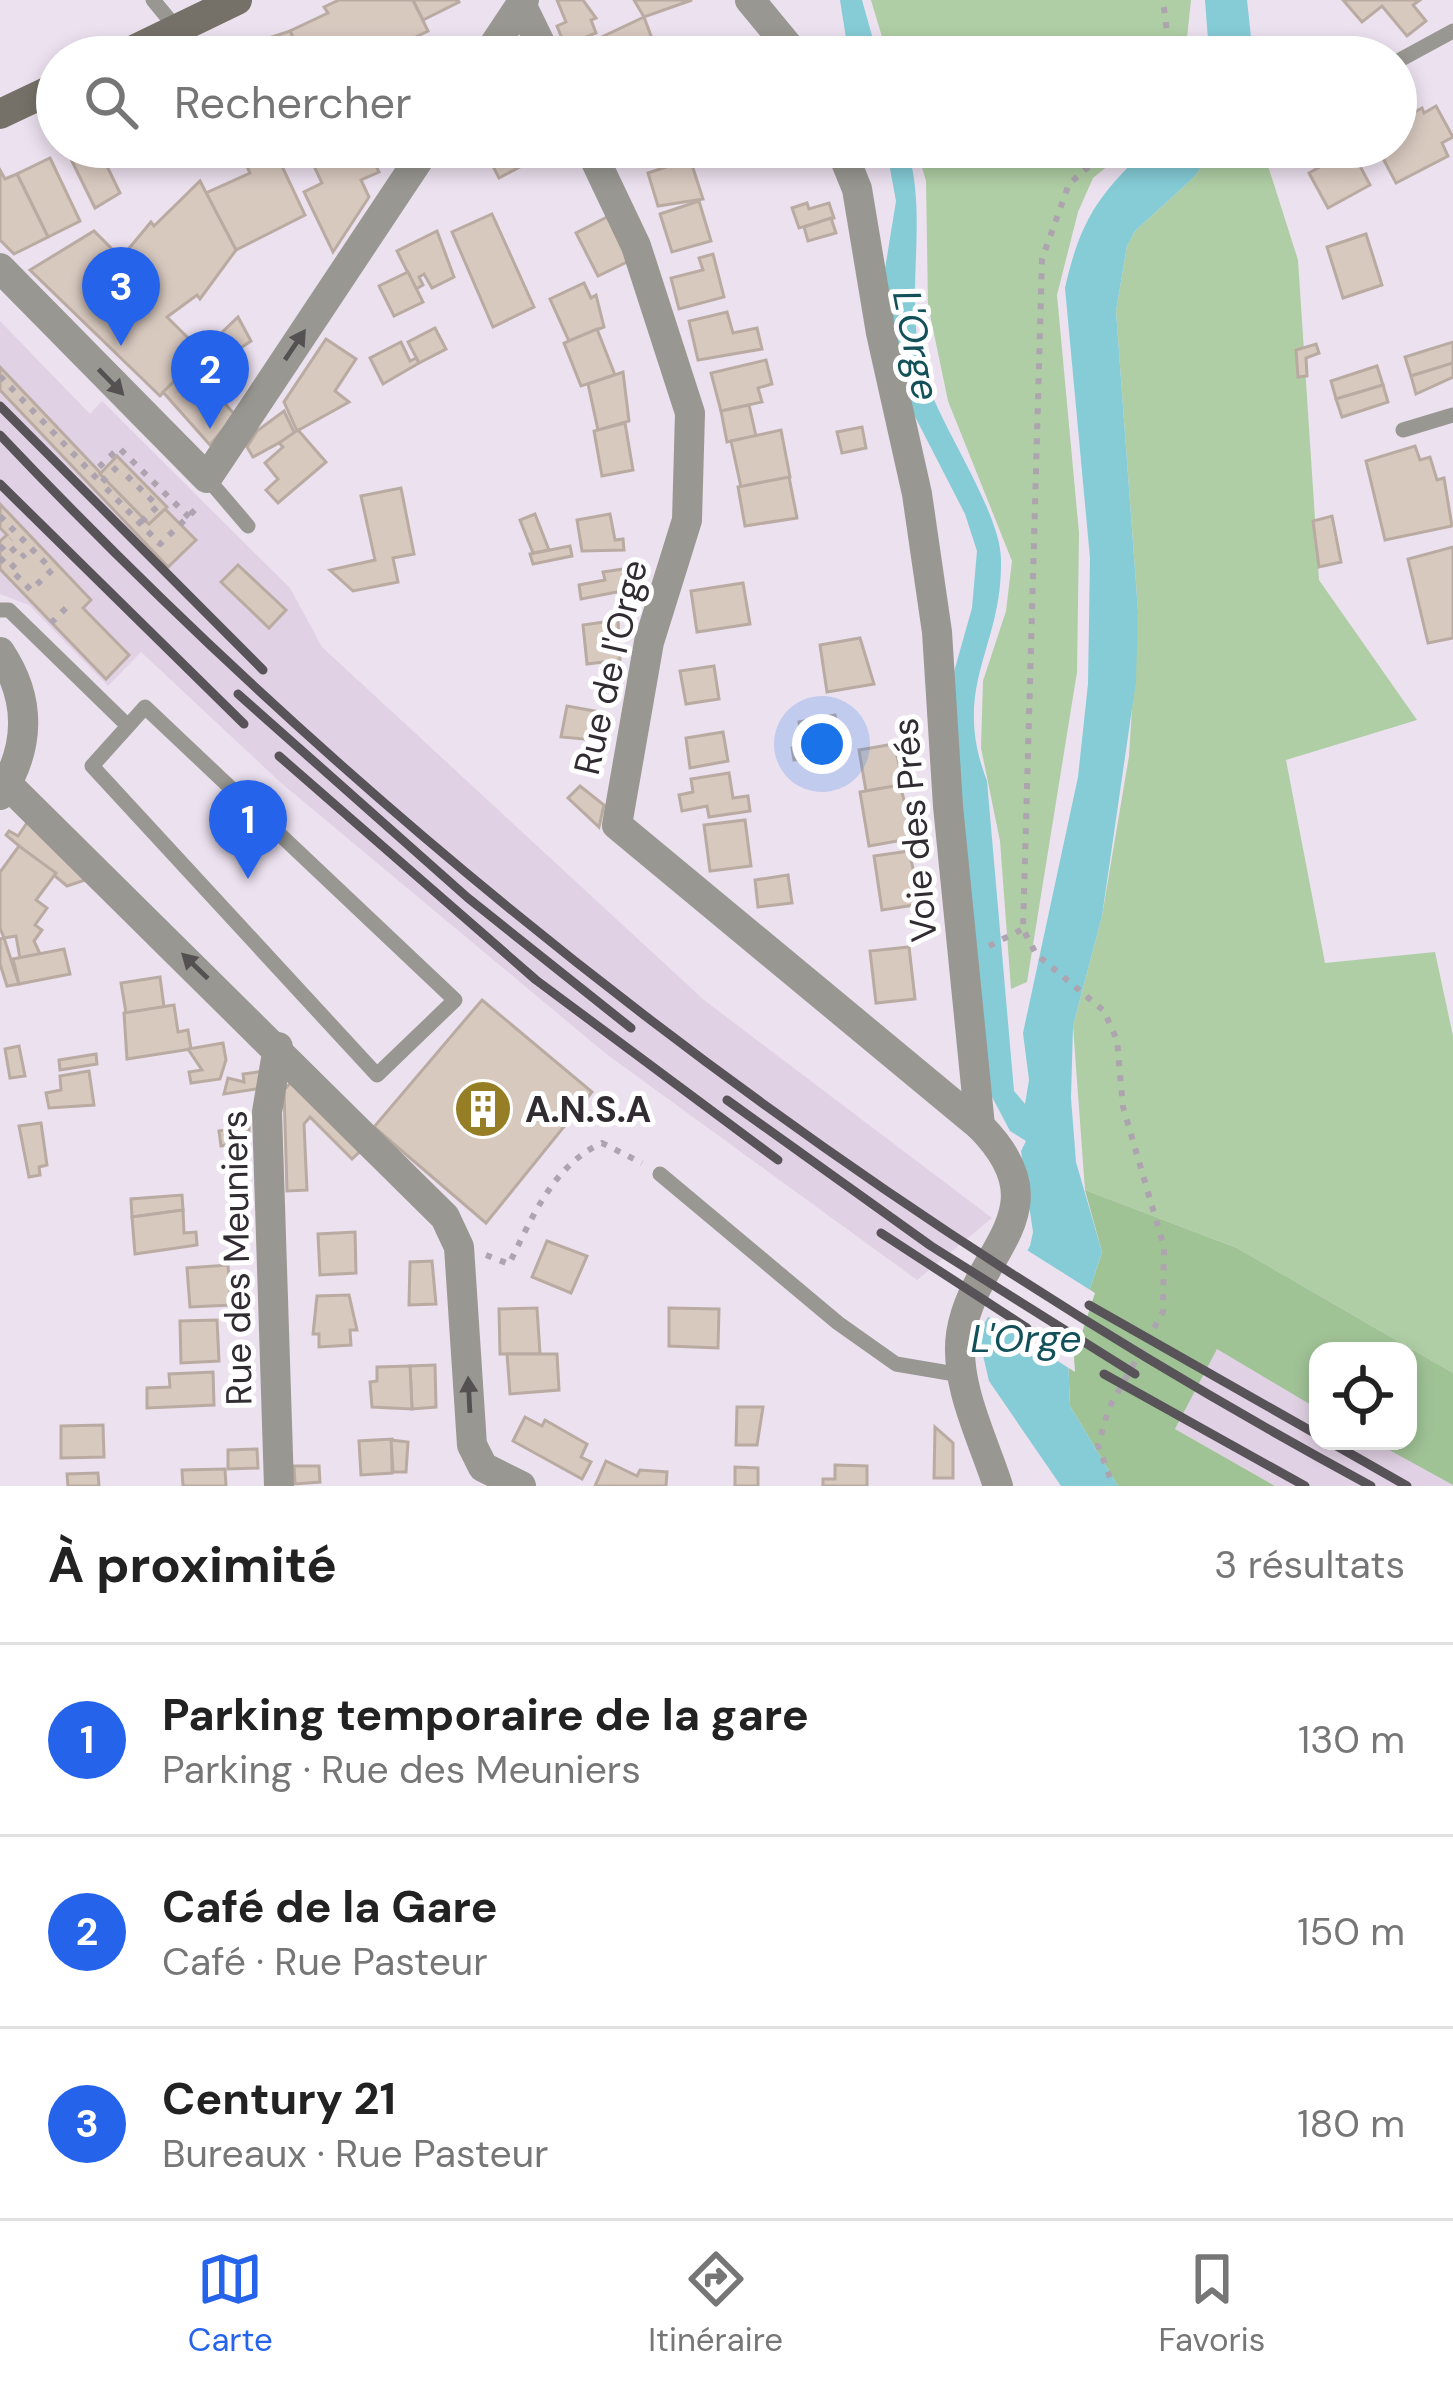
<!DOCTYPE html>
<html lang="fr">
<meta charset="utf-8">
<style>
body{margin:0;font-family:"DM Sans",sans-serif;background:#f2f2f2;color:#222}
.controls{position:absolute;right:36px;bottom:36px;display:grid;overflow:hidden;border-radius:24px;box-shadow:0 6px 18px #0003}
.controls button{width:108px;height:108px;display:grid;place-items:center;padding:0;border:0;border-bottom:3px solid #e0e0e0;background:#fff;color:#222;font:60px sans-serif}
.you{position:absolute;left:822px;top:744px;width:42px;height:42px;margin:-30px;border:9px solid #fff;border-radius:50%;background:#1a73e8;box-shadow:0 0 0 18px #1a73e833}
.badge{display:grid;place-items:center;width:78px;height:78px;border-radius:50%;background:#2563eb;color:#fff;font-size:39px;font-weight:700}
.pin{position:absolute;translate:-50% -99px;filter:drop-shadow(0 3px 6px #0008)}
.pin::after{content:'';position:absolute;top:63px;width:42px;height:36px;background:inherit;clip-path:polygon(0 0,100% 0,50% 100%)}
.list{margin:0;padding:0;list-style:none}
h2{display:flex;justify-content:space-between;align-items:center;height:156px;margin:0;padding:0 48px;font-size:51px}
h2 small{font-size:39px;font-weight:400;color:#767676}
.list li{display:grid;grid-template-columns:78px 1fr auto;gap:36px;align-items:center;box-sizing:border-box;height:192px;padding:0 48px;border-top:3px solid #e0e0e0}
.list b{display:block;font-size:45px;white-space:nowrap}
.list p{margin:0;font-size:39px;white-space:nowrap;color:#767676}
.list em{font-size:39px;font-style:normal;color:#767676}
.icon{flex:none;width:66px;height:66px;fill:none;stroke:currentColor;stroke-width:2;stroke-linecap:round;stroke-linejoin:round}
.map{position:relative;flex:none;width:1453px;height:1486px;overflow:hidden}
.search{position:absolute;background:#fff;box-shadow:0 6px 18px #0003;left:36px;right:36px;top:36px;height:132px;display:flex;align-items:center;gap:30px;box-sizing:border-box;padding:0 42px;border-radius:66px;color:#767676;font-size:45px}
.sheet{height:732px;background:#fff}
nav{display:flex;justify-content:space-around;align-items:center;box-sizing:border-box;height:168px;border-top:3px solid #e0e0e0;background:#fff;font-size:33px;color:#767676}
nav a{display:grid;justify-items:center;gap:6px}
nav .on{color:#2563eb}
.map>svg:first-child{display:block}
.built{fill:#e1d1e4}
.green{fill:#afcea5}
.forest{fill:#a0c396}
.water{fill:#85ccd7}
.pier{fill:#ece1ef}
.building{fill:#d8c9bf;stroke:#baaba2;stroke-width:3}
.lines{fill:none;stroke-linecap:round;stroke-linejoin:round}
.path{stroke:#ada4af;stroke-width:6;stroke-dasharray:6 9;stroke-linecap:butt}
.service{stroke:#999791;stroke-width:15}
.minor{stroke:#999791;stroke-width:30}
.secondary{stroke:#757168;stroke-width:30}
.rail{stroke:#585259;stroke-width:9}
.oneway{fill:#555153}
.labels{text-anchor:middle;stroke-width:10;stroke-linejoin:round;paint-order:stroke}
.street-label{font-size:36px;fill:#302c31;stroke:#fff}
.poi-label{font-size:36px;font-weight:bold;fill:#302c31;stroke:#fff;text-anchor:start}
.water-label{font-size:39px;font-style:italic;fill:#135059;stroke:#fff}
</style>
<div class="map">
<svg width="1453" height="1486" viewBox="0 0 1453 1486">
<rect width="100%" height="100%" fill="#ece1ef"/>
<g class="built">
<polygon points="0,321 90,414 102,401 290,588 322,647 704,1000 992,1218 917,1280 605,1053 280,782 141,652 108,686 29,605 0,594"/>
<polygon points="1216,1348 1318,1371 1318,1441 1453,1436 1453,1486 1275,1486 1175,1429"/>
</g>
<g class="green">
<polygon points="871,0 1191,0 1185,57 888,57"/>
<polygon points="916,147 1131,147 1093,178 1078,212 1057,295 1079,533 1077,672 1027,982 1011,989 1000,841 981,748 983,681 1006,611 1012,561 948,401 928,305 926,181"/>
<polygon points="1217,147 1262,147 1298,260 1319,580 1417,720 1286,760 1325,963 1435,952 1453,1036 1453,1373 1237,1248 1085,1190 1073,1026 1102,916 1129,756 1138,611 1116,311 1127,246 1135,231 1193,178"/>
</g>
<polygon class="forest" points="1085,1190 1237,1248 1453,1373 1453,1485 1373,1441 1408,1441 1408,1351 1318,1351 1318,1409 1217,1349 1175,1429 1275,1486 1118,1486 1070,1406 1068,1356 1102,1252"/>
<g class="water">
<polygon points="840,0 862,0 878,57 849,57"/>
<polygon points="1205,0 1247,0 1252,46 1248,57 1203,57 1208,40"/>
<path d="M886,147H907C930,221 902,298 924,373C939,425 1000,510 1001,559C1003,649 950,685 987,781L1014,1091L1025,1104L1029,1080L1023,1033L1078,777L1088,684L1090,558L1065,288C1080,221 1099,193 1149,147H1217L1193,178L1135,231L1127,246L1116,311L1138,611L1136,681L1102,916L1073,1026L1071,1098L1076,1162L1102,1252L1068,1356L1070,1406L1118,1486H1061L989,1381L978,1334L1030,1246L1033,1232L1021,1151L1026,1141L1010,1131L990,1093L950,686L972,608L977,551L965,514L907,401L885,269L896,201Z"/>
</g>
<polygon class="pier" points="1022,1247 1095,1293 1074,1357 1075,1372 982,1313"/>
<g class="building">
<polygon points="339,0 413,0 428,31 374,57 302,57 290,31 328,13 324,7"/>
<polygon points="413,0 458,0 459,2 423,20"/>
<polygon points="557,0 583,0 596,18 591,20 596,33 565,46 557,26 566,22"/>
<polygon points="634,0 692,0 644,17"/>
<polygon points="1343,0 1420,0 1413,5 1426,21 1407,36 1382,6 1362,22"/>
<polygon points="644,17 657,52 582,57 588,54 585,45"/>
<polygon points="290,31 302,57 230,57 266,39"/>
<polygon points="1422,108 1424,113 1436,106 1453,137 1442,143 1448,156 1396,183 1377,147 1396,147 1396,122"/>
<polygon points="65,147 121,147 102,156 120,193 95,208"/>
<polygon points="238,147 273,147 305,215 236,250 206,193 250,173"/>
<polygon points="305,147 345,147 354,166 372,158 379,172 361,180 369,197 333,252 304,192 322,183"/>
<polygon points="483,147 521,147 529,162 499,178"/>
<polygon points="1323,147 1350,147 1370,185 1328,208 1309,173 1325,164 1318,150"/>
<polygon points="50,158 80,221 48,237 17,174"/>
<polygon points="690,159 703,199 658,206 648,173"/>
<polygon points="0,170 5,179 17,174 48,237 14,254 0,240"/>
<polygon points="200,181 236,250 200,299 197,295 167,317 191,341 185,347 197,358 160,396 30,270 94,231 121,258 151,222 154,226"/>
<polygon points="699,201 711,241 672,252 660,214"/>
<polygon points="807,203 809,209 829,203 834,218 799,228 792,208"/>
<polygon points="492,214 534,307 493,327 452,232"/>
<polygon points="611,215 631,260 598,276 576,233"/>
<polygon points="831,218 836,233 808,241 804,227"/>
<polygon points="437,231 454,277 432,288 424,274 419,277 423,285 416,289 397,251"/>
<polygon points="1366,234 1382,285 1343,298 1327,247"/>
<polygon points="713,254 724,297 679,309 671,278 703,270 699,258"/>
<polygon points="408,272 423,302 394,316 379,286"/>
<polygon points="584,283 591,298 596,295 604,327 569,341 550,299"/>
<polygon points="727,312 733,333 757,328 762,349 698,360 689,321"/>
<polygon points="238,317 251,341 227,357 212,342"/>
<polygon points="435,328 446,349 419,363 408,342"/>
<polygon points="597,329 615,375 581,386 564,343"/>
<polygon points="326,339 356,359 335,391 349,402 297,431 284,402"/>
<polygon points="212,342 228,358 206,380 191,365"/>
<polygon points="401,342 410,361 416,358 419,363 383,384 370,358"/>
<polygon points="1453,342 1453,363 1411,376 1405,357"/>
<polygon points="1316,344 1319,353 1306,358 1307,376 1298,377 1296,350"/>
<polygon points="766,360 772,384 758,388 762,402 721,411 711,373"/>
<polygon points="1453,363 1453,377 1416,394 1411,376"/>
<polygon points="191,365 235,415 210,445 163,392"/>
<polygon points="1377,366 1383,385 1336,399 1331,381"/>
<polygon points="0,367 149,524 165,509 196,540 168,567 0,390"/>
<polygon points="623,372 629,421 598,430 588,384"/>
<polygon points="1383,385 1388,402 1342,417 1336,399"/>
<polygon points="749,405 756,436 727,442 721,411"/>
<polygon points="284,411 295,434 253,457 247,447 257,431"/>
<polygon points="625,423 633,470 602,476 594,431"/>
<polygon points="862,427 866,448 842,453 837,432"/>
<polygon points="298,430 326,462 278,503 266,490 278,479 265,463 283,447 279,443"/>
<polygon points="781,430 790,477 741,487 731,441"/>
<polygon points="1415,446 1420,460 1430,457 1437,480 1444,478 1452,526 1385,540 1366,461"/>
<polygon points="117,456 167,507 149,524 100,474"/>
<polygon points="789,477 797,518 745,526 738,487"/>
<polygon points="401,488 414,554 393,558 398,582 353,591 330,570 375,560 361,496"/>
<polygon points="0,504 91,600 83,608 129,655 106,679 0,569 0,541 7,535 0,528"/>
<polygon points="535,514 549,550 533,553 520,520"/>
<polygon points="610,514 615,540 623,539 624,550 582,551 577,520"/>
<polygon points="1332,516 1341,562 1319,567 1313,521"/>
<polygon points="570,546 572,556 533,564 530,554"/>
<polygon points="1453,547 1453,638 1428,643 1408,559"/>
<polygon points="238,565 286,610 269,628 221,582"/>
<polygon points="623,569 627,590 581,599 579,585 605,580 603,572"/>
<polygon points="743,583 750,624 697,632 691,591"/>
<polygon points="618,620 620,660 587,664 583,625"/>
<polygon points="860,638 874,684 827,692 820,645"/>
<polygon points="714,666 719,699 686,704 680,671"/>
<polygon points="567,706 600,712 595,740 561,737"/>
<polygon points="835,715 841,752 794,760 792,748 803,747 799,722"/>
<polygon points="723,732 728,761 690,768 686,738"/>
<polygon points="894,744 904,785 866,791 859,750"/>
<polygon points="729,773 733,798 748,796 750,811 709,817 707,806 682,811 679,795 693,792 691,779"/>
<polygon points="900,785 914,838 869,846 860,792"/>
<polygon points="580,786 604,805 599,827 568,798"/>
<polygon points="29,820 91,878 67,886 6,835 9,831 18,836"/>
<polygon points="745,820 751,866 710,871 704,825"/>
<polygon points="19,846 56,873 36,900 47,908 35,925 42,930 34,941 40,954 20,958 16,936 4,938 0,928 0,872"/>
<polygon points="909,851 921,904 882,910 874,856"/>
<polygon points="788,875 792,903 758,907 755,880"/>
<polygon points="4,938 19,984 7,986 0,964 0,939"/>
<polygon points="909,947 915,999 876,1003 870,951"/>
<polygon points="64,949 70,974 19,984 13,959"/>
<polygon points="160,977 164,1007 126,1013 121,983"/>
<polygon points="482,1000 592,1092 486,1223 374,1127"/>
<polygon points="174,1005 178,1032 188,1030 191,1049 127,1059 124,1013"/>
<polygon points="223,1043 226,1060 220,1079 191,1083 189,1072 202,1070 188,1049"/>
<polygon points="19,1046 25,1076 10,1078 5,1049"/>
<polygon points="96,1054 97,1064 60,1070 59,1060"/>
<polygon points="89,1071 94,1105 49,1108 46,1093 61,1090 60,1076"/>
<polygon points="264,1071 269,1087 224,1094 228,1078 244,1082 243,1074"/>
<polygon points="296,1077 366,1146 352,1159 310,1117 304,1124 307,1190 287,1191 284,1090"/>
<polygon points="41,1123 47,1165 39,1167 40,1175 29,1177 19,1126"/>
<polygon points="249,1126 249,1141 221,1146 219,1131"/>
<polygon points="182,1195 183,1210 132,1217 131,1199"/>
<polygon points="183,1210 184,1233 196,1232 197,1245 135,1254 132,1217"/>
<polygon points="355,1232 356,1273 320,1275 318,1234"/>
<polygon points="547,1241 587,1256 571,1293 532,1277"/>
<polygon points="432,1261 436,1304 409,1305 410,1262"/>
<polygon points="228,1265 231,1305 190,1307 187,1268"/>
<polygon points="349,1295 357,1330 350,1330 351,1345 319,1347 319,1334 313,1334 317,1296"/>
<polygon points="537,1308 540,1354 500,1354 499,1309"/>
<polygon points="669,1308 719,1309 718,1348 669,1346"/>
<polygon points="217,1320 219,1361 181,1363 180,1321"/>
<polygon points="507,1354 557,1354 559,1390 510,1394"/>
<polygon points="435,1365 436,1407 412,1409 410,1366"/>
<polygon points="410,1366 412,1409 372,1407 370,1382 377,1381 377,1367"/>
<polygon points="213,1372 214,1405 147,1408 147,1388 170,1387 169,1374"/>
<polygon points="737,1407 763,1407 757,1445 736,1445"/>
<polygon points="525,1417 542,1426 545,1420 587,1444 581,1457 591,1462 582,1479 513,1441"/>
<polygon points="103,1425 104,1457 61,1458 61,1426"/>
<polygon points="935,1427 953,1443 953,1478 934,1478"/>
<polygon points="392,1439 392,1473 361,1475 359,1441"/>
<polygon points="391,1440 408,1442 406,1472 393,1472"/>
<polygon points="257,1449 258,1468 228,1469 228,1450"/>
<polygon points="606,1461 637,1476 640,1470 667,1472 666,1486 595,1486"/>
<polygon points="835,1465 867,1466 867,1486 823,1486 823,1479 835,1479"/>
<polygon points="294,1466 319,1466 320,1482 295,1484"/>
<polygon points="735,1467 758,1468 758,1486 735,1486"/>
<polygon points="225,1469 226,1486 183,1486 182,1470"/>
<polygon points="98,1473 99,1486 68,1486 67,1474"/>
</g>
<g class="lines">
<g class="path">
<polyline points="1160,57 1167,33 1163,0"/>
<polyline points="1111,147 1069,184 1042,259 1023,929 1036,954 1104,1011 1117,1040 1123,1107 1164,1247 1163,1312 1109,1408 1098,1445 1113,1486"/>
<polyline points="0,376 101,483"/>
<polyline points="99,467 119,448 189,517"/>
<polyline points="117,467 101,483 160,544 201,504"/>
<polyline points="127,476 158,506 140,523"/>
<polyline points="0,516 52,570 31,590 10,569 25,554"/>
<polyline points="0,550 11,539"/>
<polyline points="0,562 18,545"/>
<polyline points="51,623 72,602"/>
<polyline points="989,946 1023,929"/>
<path d="M486,1255L509,1264C532,1218 553,1165 602,1143L642,1163"/>
</g>
<g class="service">
<polyline points="153,0 177,29"/>
<polyline points="1396,62 1453,31"/>
<polyline points="1403,430 1453,415"/>
<polyline points="207,478 248,526"/>
<polyline points="0,610 9,610 128,726 92,766 377,1075 455,1000 145,707 128,726"/>
<polyline points="660,1174 838,1323 896,1364 961,1375"/>
</g>
<g class="minor">
<polyline points="750,0 797,57"/>
<polyline points="521,4 547,57"/>
<polyline points="486,57 524,0"/>
<polyline points="589,147 636,246 690,413 687,520 649,642 617,825 980,1126"/>
<path d="M840,147L857,189L881,333L917,494L937,632L948,806L980,1126C1065,1212 974,1250 961,1334C954,1384 983,1439 998,1486"/>
<polyline points="0,268 207,478 427,147"/>
<path d="M0,652C32,700 30,748 0,795"/>
<polyline points="0,777 445,1217 459,1247 472,1445 483,1467 521,1486"/>
<polyline points="278,1047 267,1112 279,1486"/>
</g>
<g class="secondary">
<polyline points="119,57 237,0"/>
<polyline points="0,114 57,87"/>
</g>
<g class="rail">
<polyline points="0,406 263,670"/>
<path d="M0,435C398,855 862,1211 1371,1486"/>
<polyline points="0,484 244,724"/>
<polyline points="238,694 468,898 631,1028"/>
<polyline points="279,756 536,980 778,1160"/>
<polyline points="727,1100 931,1246 1135,1374"/>
<polyline points="881,1233 1027,1328"/>
<polyline points="1089,1305 1318,1435"/>
<polyline points="1104,1374 1305,1486"/>
<polyline points="1328,1441 1407,1486"/>
</g>
</g>
<defs><path id="oneway-solid" d="M-6-.8H1V-3.2L6.5 0L1 3.2V.8H-6Z" transform="scale(3)"/></defs>
<g class="oneway">
<use href="#oneway-solid" transform="translate(295 345) rotate(-56)"/>
<use href="#oneway-solid" transform="translate(111 382) rotate(46)"/>
<use href="#oneway-solid" transform="translate(195 966) rotate(-136)"/>
<use href="#oneway-solid" transform="translate(469 1395) rotate(-93)"/>
</g>
<defs>
<symbol id="building-disc" viewBox="-11 -11 22 22"><circle r="9.5" fill="#957e26" stroke="#fff"/><path d="M-4-6H4V6H1V3H-1V6H-4ZM-2.5-4.3h1.7v1.8h-1.7ZM.8-4.3h1.7v1.8H.8ZM-2.5-1h1.7V.8h-1.7ZM.8-1h1.7V.8H.8Z" fill="#fff"/></symbol>
</defs>
<g fill-rule="evenodd">
<use href="#building-disc" x="450" y="1076" width="66" height="66"/>
</g>
<g class="labels">
<g class="street-label">
<text transform="translate(610 667) rotate(-77)" y="13">Rue de l'Orge</text>
<text transform="translate(914 830) rotate(-95)" y="13">Voie des Prés</text>
<text transform="translate(236 1258) rotate(-91)" y="13">Rue des Meuniers</text>
</g>
<g class="poi-label">
<text x="525" y="1122">A.N.S.A</text>
</g>
<g class="water-label">
<text transform="translate(917 345) rotate(79)" y="14">L'Orge</text>
<text x="1026" y="1352">L'Orge</text>
</g>
</g>
</svg>
<div class="controls">
<button><svg class="icon" aria-label="locate" viewBox="0 0 24 24"><circle cx="12" cy="12" r="6"/><path d="M12 2v4M12 18v4M2 12h4M18 12h4"/></svg></button>
</div>
<div class="you"></div>
<div class="pin badge" style="left:248px;top:879px">1</div>
<div class="pin badge" style="left:210px;top:429px">2</div>
<div class="pin badge" style="left:121px;top:346px">3</div>
<div class="search"><svg class="icon" aria-label="search" viewBox="0 0 24 24"><circle cx="10" cy="10" r="6"/><path d="M15 15l6 6"/></svg>Rechercher</div>
</div>
<section class="sheet">
<h2>À proximité<small>3 résultats</small></h2>
<ul class="list">
<li><span class="badge">1</span><div><b>Parking temporaire de la gare</b><p>Parking · Rue des Meuniers</p></div><em>130 m</em></li>
<li><span class="badge">2</span><div><b>Café de la Gare</b><p>Café · Rue Pasteur</p></div><em>150 m</em></li>
<li><span class="badge">3</span><div><b>Century 21</b><p>Bureaux · Rue Pasteur</p></div><em>180 m</em></li>
</ul>
</section>
<nav>
<a class="on"><svg class="icon" aria-label="map" viewBox="0 0 24 24"><path d="M3 6l6-2 6 2 6-2v14l-6 2-6-2-6 2zM9 4v14M15 6v14"/></svg>Carte</a>
<a><svg class="icon" aria-label="directions" viewBox="0 0 24 24"><path d="M12 3l9 9-9 9-9-9zM9 14v-3h6M13 9l2 2-2 2"/></svg>Itinéraire</a>
<a><svg class="icon" aria-label="saved" viewBox="0 0 24 24"><path d="M7 4h10v16l-5-4-5 4z"/></svg>Favoris</a>
</nav>
